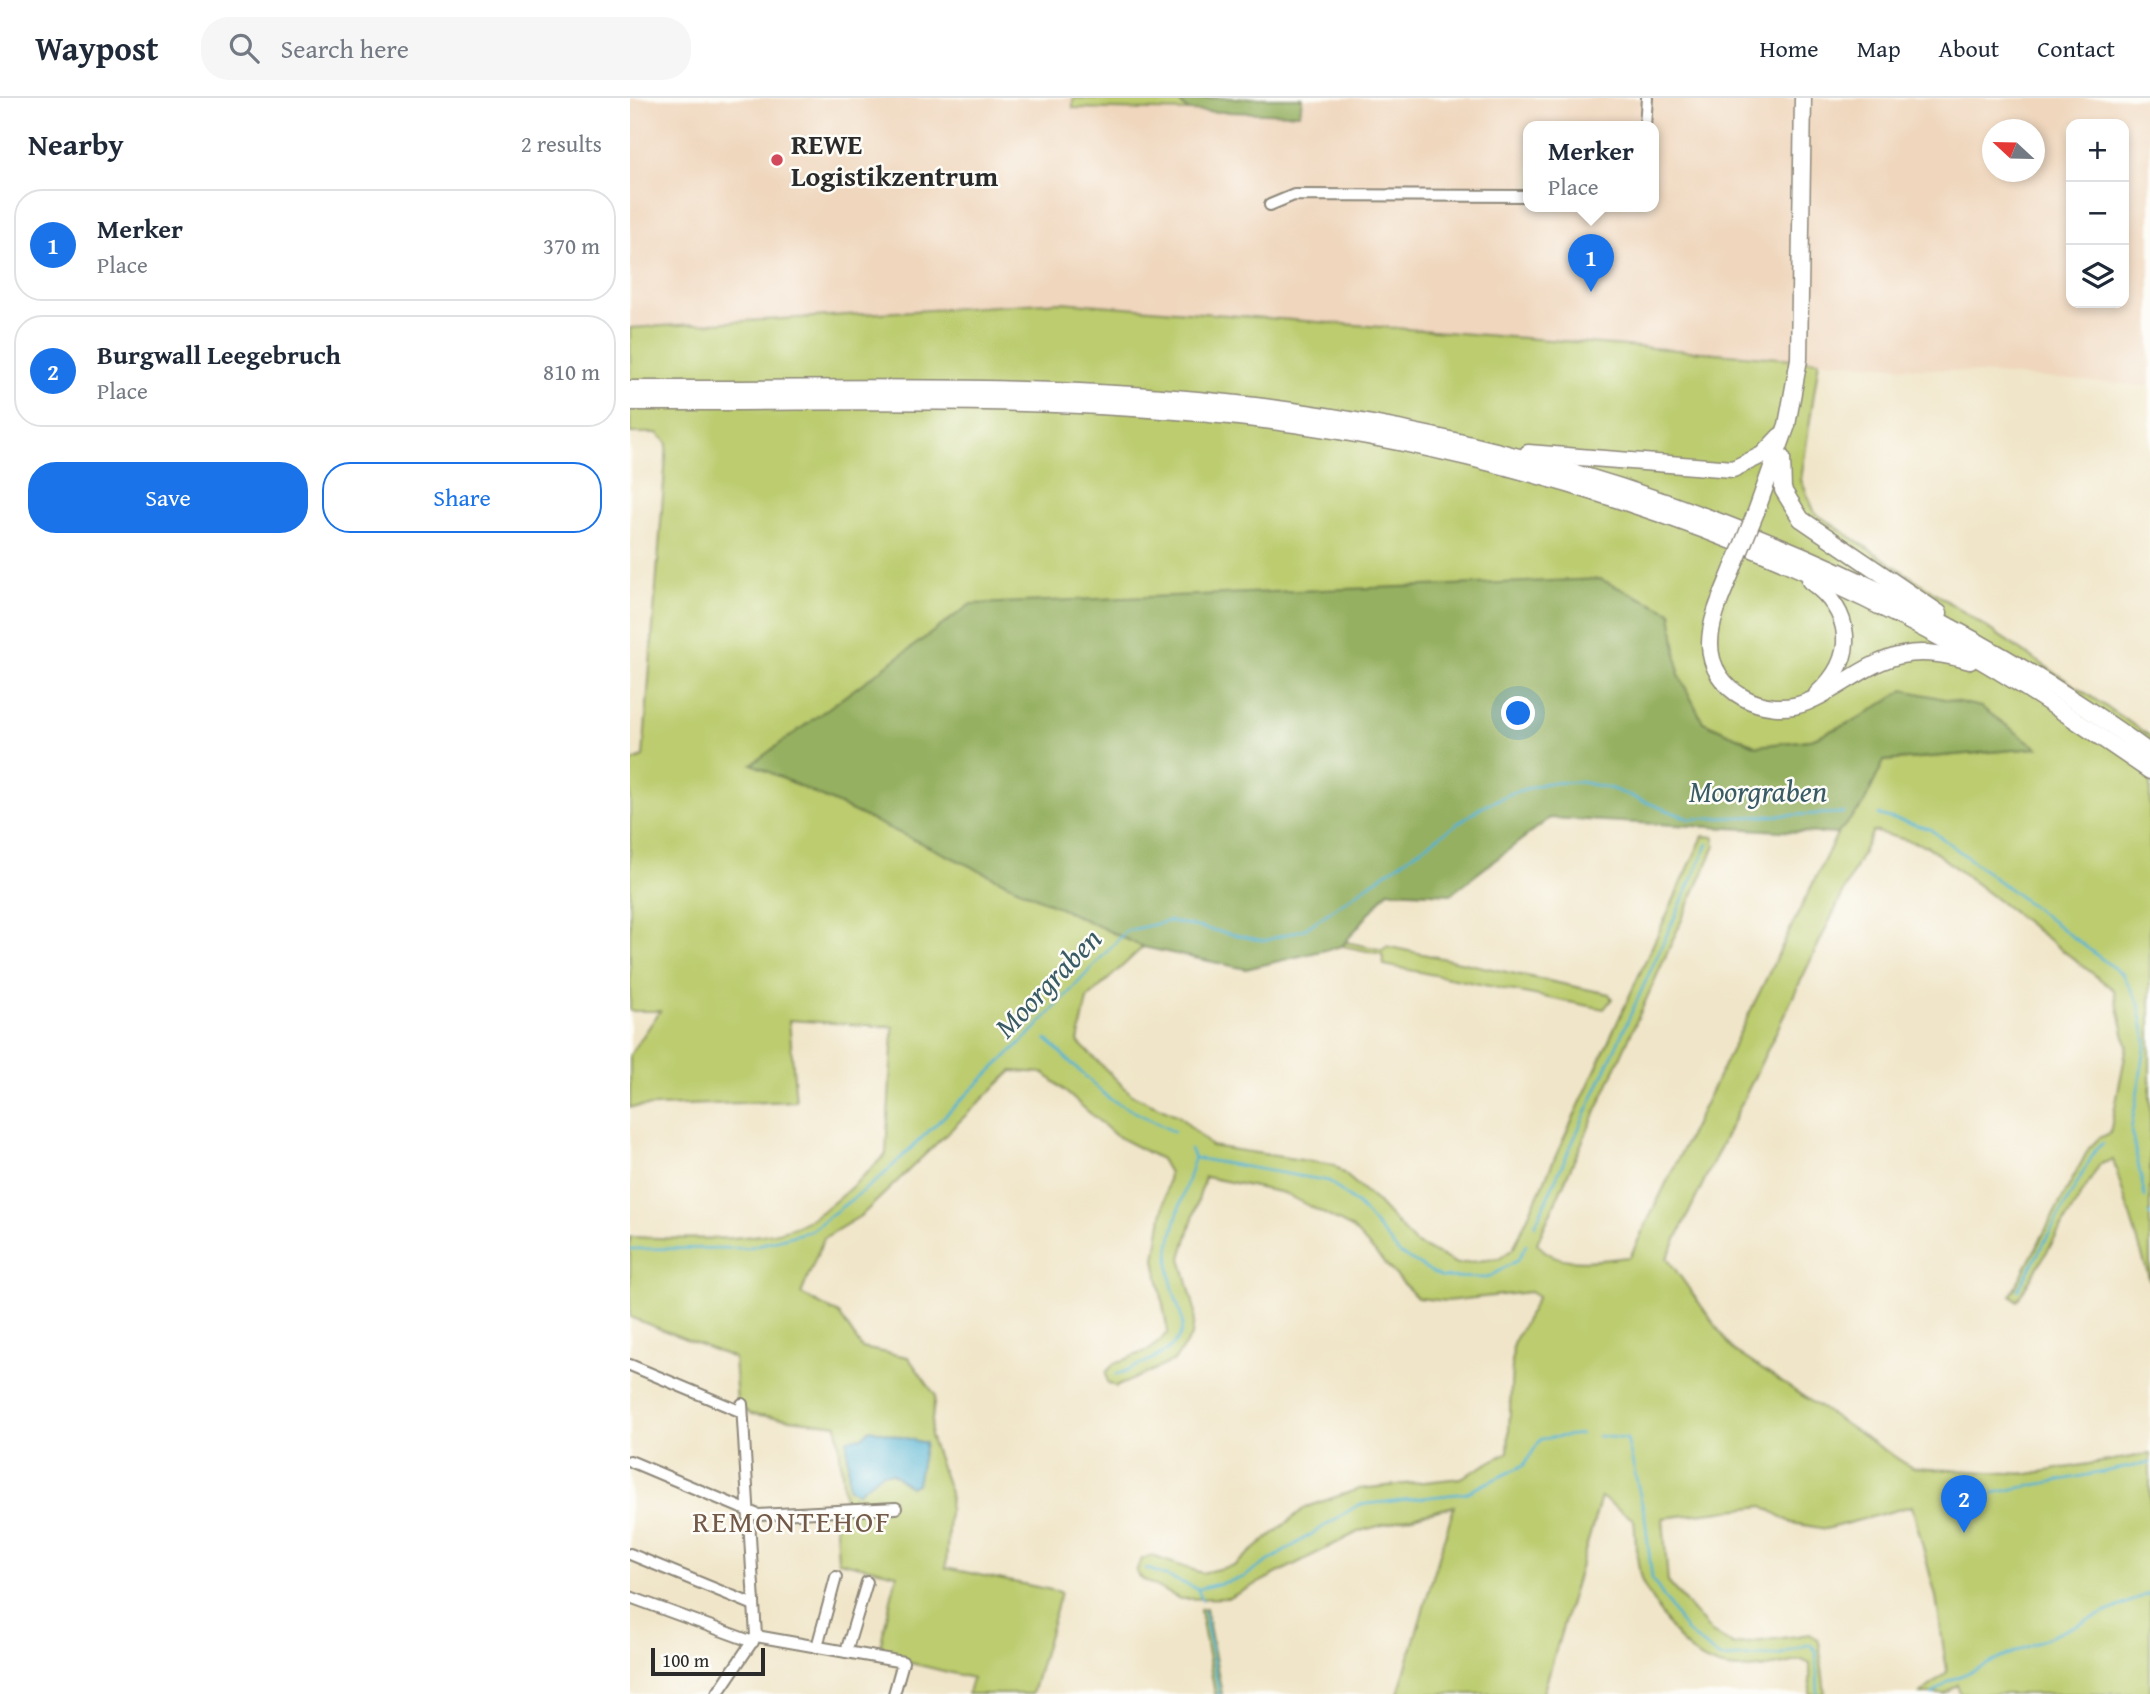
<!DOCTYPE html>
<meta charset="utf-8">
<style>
body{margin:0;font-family:"Gentium Book Plus",serif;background:#f6f6f7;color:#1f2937}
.controls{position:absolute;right:21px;top:21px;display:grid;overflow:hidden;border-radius:14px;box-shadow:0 4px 10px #0003}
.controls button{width:63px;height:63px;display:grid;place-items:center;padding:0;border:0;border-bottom:2px solid #e0e1e3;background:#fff;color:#1f2937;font:35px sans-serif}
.compass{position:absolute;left:1352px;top:21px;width:63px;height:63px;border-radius:50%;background:#fff;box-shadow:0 4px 10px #0003;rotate:292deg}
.scale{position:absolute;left:21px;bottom:18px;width:114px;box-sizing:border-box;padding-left:7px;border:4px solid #2b2b2b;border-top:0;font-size:19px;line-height:24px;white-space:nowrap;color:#2b2b2b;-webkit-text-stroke:5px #fdfcf7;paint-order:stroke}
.you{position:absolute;left:889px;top:616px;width:24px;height:24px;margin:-18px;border:5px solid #fff;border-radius:50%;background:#1a73e8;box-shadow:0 0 0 10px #1a73e833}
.badge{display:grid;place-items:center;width:46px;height:46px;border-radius:50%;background:#1a73e8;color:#fff;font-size:23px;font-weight:700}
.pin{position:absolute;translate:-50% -58px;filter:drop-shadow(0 2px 4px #0008)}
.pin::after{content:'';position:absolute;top:37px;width:24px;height:21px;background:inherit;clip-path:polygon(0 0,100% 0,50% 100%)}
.popup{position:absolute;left:893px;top:23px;width:136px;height:91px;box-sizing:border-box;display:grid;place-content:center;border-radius:14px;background:#fff;filter:drop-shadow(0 2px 5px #0005);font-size:23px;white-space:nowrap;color:#747a83}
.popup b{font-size:26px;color:#1f2937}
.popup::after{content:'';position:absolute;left:50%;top:100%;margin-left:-14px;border:14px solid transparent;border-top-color:#fff}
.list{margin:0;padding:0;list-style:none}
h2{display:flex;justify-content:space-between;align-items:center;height:91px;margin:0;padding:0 28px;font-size:30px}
h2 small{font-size:23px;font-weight:400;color:#747a83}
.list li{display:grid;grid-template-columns:46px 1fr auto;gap:21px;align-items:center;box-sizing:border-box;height:112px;margin:0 14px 14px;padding:0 14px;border:2px solid #e0e1e3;border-radius:28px}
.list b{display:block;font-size:26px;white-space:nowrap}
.list p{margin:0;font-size:23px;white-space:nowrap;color:#747a83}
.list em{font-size:23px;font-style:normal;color:#747a83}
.actions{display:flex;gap:14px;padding:21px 28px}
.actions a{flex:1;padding:16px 0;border:2px solid #1a73e8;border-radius:28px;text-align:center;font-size:24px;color:#1a73e8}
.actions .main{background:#1a73e8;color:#fff}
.icon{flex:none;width:38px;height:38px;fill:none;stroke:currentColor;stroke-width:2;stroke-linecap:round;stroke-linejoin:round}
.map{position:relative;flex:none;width:1520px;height:1596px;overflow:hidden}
header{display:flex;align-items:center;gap:42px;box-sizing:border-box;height:98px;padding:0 35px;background:#fff;border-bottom:2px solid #e0e1e3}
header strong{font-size:33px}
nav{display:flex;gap:38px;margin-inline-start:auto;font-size:24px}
.search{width:490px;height:63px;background:#f6f6f7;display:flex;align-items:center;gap:18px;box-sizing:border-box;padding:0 24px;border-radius:28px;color:#747a83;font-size:26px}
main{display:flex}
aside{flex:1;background:#fff}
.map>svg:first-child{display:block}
.built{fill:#efd6bc;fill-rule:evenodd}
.green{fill:#bccc6e;stroke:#747c4c;stroke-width:2;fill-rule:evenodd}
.forest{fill:#95b061;stroke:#606e46;stroke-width:2}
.water{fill:#54b4d3;stroke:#40707f;stroke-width:2}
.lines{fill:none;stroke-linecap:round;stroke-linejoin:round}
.stream{stroke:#54b4d3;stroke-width:2.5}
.minor-casing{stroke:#8e887a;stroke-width:14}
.highway-casing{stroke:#8e887a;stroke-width:19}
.minor{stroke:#fff;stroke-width:10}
.highway{stroke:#fff;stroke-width:16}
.highway-bridge-casing{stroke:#8e887a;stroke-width:19;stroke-linecap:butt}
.highway-bridge{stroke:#fff;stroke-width:16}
.poi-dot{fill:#d1495b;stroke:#fdfcf7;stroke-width:2.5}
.labels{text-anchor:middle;stroke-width:5;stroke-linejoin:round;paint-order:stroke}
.poi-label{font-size:28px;font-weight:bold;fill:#2b2b2b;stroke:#fdfcf7;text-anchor:start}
.water-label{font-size:30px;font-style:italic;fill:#395b66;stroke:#fdfcf7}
.neighbourhood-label{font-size:30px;letter-spacing:2px;fill:#725948;stroke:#fdfcf7}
</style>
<header>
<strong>Waypost</strong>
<div class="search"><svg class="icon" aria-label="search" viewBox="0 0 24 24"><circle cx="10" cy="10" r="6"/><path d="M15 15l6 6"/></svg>Search here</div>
<nav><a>Home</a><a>Map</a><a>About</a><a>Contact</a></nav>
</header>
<main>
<aside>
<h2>Nearby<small>2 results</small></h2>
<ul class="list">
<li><span class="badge">1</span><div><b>Merker</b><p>Place</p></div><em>370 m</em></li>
<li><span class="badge">2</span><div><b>Burgwall Leegebruch</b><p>Place</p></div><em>810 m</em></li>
</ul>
<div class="actions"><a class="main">Save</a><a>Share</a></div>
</aside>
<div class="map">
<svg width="1520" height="1596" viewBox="0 0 1520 1596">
<rect width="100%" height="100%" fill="#fdfcf7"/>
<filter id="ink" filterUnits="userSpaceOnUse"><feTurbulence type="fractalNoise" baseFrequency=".0143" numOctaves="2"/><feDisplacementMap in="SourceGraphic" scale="14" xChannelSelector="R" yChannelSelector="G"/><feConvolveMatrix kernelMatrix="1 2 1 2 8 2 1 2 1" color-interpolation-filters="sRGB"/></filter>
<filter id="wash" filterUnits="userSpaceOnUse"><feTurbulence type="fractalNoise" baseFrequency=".00686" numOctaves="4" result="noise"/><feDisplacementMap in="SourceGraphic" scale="28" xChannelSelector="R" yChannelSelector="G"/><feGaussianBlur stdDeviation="1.57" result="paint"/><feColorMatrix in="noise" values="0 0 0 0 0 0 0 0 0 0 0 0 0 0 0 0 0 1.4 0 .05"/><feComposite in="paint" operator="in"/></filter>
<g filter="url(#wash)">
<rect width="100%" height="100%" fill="#f0e5c8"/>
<path class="built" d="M0,0H443L444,10L669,16L672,0H1520V288L431,204L0,230ZM1441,26H1494V205H1441ZM898,28H1024V108H898ZM1363,32H1405V74H1363Z"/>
<g class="green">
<polygon points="443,0 546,0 558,13 443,10"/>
<path d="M431,204L1189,263L1171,382L1185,415L1520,638V1183L1483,1062L1470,1066L1387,1203L1381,1197L1459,1050L1469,1040L1480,1035L1497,948L1484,892L1297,748L1243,733L1037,1160L1103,1252L1282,1370L1398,1376L1520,1356V1596H1330L1327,1587L1315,1596H1290L1317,1574L1306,1499L1282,1408L1196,1431L1162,1425L1133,1408L1033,1420L1038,1484L1082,1535L1104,1547L1180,1536L1189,1543L1195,1596H1180V1566L1172,1562C1105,1578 1066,1578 1030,1514C1024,1504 1015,1492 1011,1481C1006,1462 1006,1441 1004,1422L971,1399L913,1596H768L824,1408L730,1433L599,1500L550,1501L512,1481L506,1474L511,1461L522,1458L572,1475L605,1467L676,1409L729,1391L831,1380L878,1354L883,1246L908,1199L900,1194L817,1203L787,1200L722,1130L654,1095L575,1079L551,1160L565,1212L562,1237L544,1263L486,1289L477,1284L476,1274L484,1266L521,1251L538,1235L525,1161L539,1075L531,1061L486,1038L414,975L382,973L232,1117L194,1140L171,1196L209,1216L232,1250L278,1259L305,1297L300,1338L320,1395L316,1470L431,1494L402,1596H338L342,1580L248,1557L267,1476L208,1463L205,1416L216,1415L207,1327L121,1316L107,1307L104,1260L0,1219V1139C48,1140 136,1147 177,1123C206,1106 232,1079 256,1056L263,929L159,922L166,1003L0,1009V957L30,913H0V660L3,663L13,659L37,345L27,335H0V230ZM1041,514L1049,577L1073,624L1127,648L1179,642L1226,622L1407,650L1254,663L1233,707L1207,736L1000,1159C970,1161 927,1172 907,1145L1085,748L1084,739L1073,738L883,1151L870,1160L827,1166L785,1145L746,1103L704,1067L581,1048L549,1018L502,997L448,944L457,901L513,849L123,666Z"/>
<polygon points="716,844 753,852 756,848 979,896 982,901 974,911 754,867 752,856 712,848"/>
<polygon points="576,1511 592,1596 585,1596 570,1512"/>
</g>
<g class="forest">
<polygon points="546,0 672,0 670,16 558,13"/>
<polygon points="970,481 1041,514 1049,577 1073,624 1127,648 1179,642 1226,622 1274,592 1351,609 1408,650 1254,663 1233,707 1207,736 920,720 821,796 758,793 712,848 616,871 513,849 122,666 341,506"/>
</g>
<polygon class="water" points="240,1331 295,1345 287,1386 280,1389 262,1375 252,1375 227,1395 219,1390 217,1341 232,1339"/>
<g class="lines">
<g class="stream">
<polyline points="1249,717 1300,731 1493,877 1509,906 1516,945 1501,1032 1515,1099"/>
<polyline points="416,941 478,1000 544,1034"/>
<polyline points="560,1051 564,1060 699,1083 730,1109 770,1156 811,1179 857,1180 888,1162 896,1147"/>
<polyline points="1519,1115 1520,1118"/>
<polyline points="905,1127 1078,746"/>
<polyline points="0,1151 117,1150 180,1133 250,1080 406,930 496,833 539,823 634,843 675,831 850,710 882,695 916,685 951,684 982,691 1060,721 1214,715"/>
<polyline points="1388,1192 1466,1051 1473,1045"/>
<path d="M486,1277C509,1266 561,1253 551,1218C546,1199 538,1180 539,1160C539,1134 557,1088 564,1061"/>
<polyline points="968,1338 997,1341 1015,1419 1022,1481 1057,1534 1090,1560 1148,1557 1180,1546 1186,1553 1188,1596"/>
<polyline points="1363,1395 1520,1365"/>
<polyline points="516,1470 568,1491 612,1480 728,1407 836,1395 894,1367 911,1341 951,1336"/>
<polyline points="568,1492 572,1502"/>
<polyline points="574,1513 589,1596"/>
<polyline points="1303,1596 1319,1583 1520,1495"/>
</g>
</g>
</g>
<g filter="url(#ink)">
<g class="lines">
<defs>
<g id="minor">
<polyline points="1015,28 1017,0"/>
<polyline points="640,107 664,97 898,98"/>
<polyline points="0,1267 112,1314"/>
<polyline points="112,1306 126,1538"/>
<polyline points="0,1363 128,1417 266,1410"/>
<polyline points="0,1456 124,1507"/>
<polyline points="0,1499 123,1544"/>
<polyline points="126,1538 273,1564 264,1596"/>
<polyline points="187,1549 206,1479"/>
<polyline points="216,1554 237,1484"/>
<polyline points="87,1596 126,1538"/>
</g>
<g id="highway">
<path d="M0,291C207,292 418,283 625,308C937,346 1266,468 1520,655"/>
<path d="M0,304C208,305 419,296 626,321C870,351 1109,429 1324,547C1392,585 1456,629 1520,673"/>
<polyline points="898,355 1103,371 1132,357 1150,338"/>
<polyline points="1152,360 1153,392 1171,421 1309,515"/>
<polyline points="1126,414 1157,327 1169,261 1173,0"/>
<path d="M1103,470C1094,493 1080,520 1080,546C1080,594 1136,621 1177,604C1210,591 1237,564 1272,557C1295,552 1318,557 1340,563"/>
<path d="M1180,483C1223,514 1228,559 1187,596"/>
</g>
</defs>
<use href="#minor" class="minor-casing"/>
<use href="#highway" class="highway-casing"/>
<use href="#minor" class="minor"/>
<use href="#highway" class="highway"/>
<defs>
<polyline id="highway-bridge" points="1103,470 1126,414"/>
</defs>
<use href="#highway-bridge" class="highway-bridge-casing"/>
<use href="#highway-bridge" class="highway-bridge"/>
</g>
</g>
<circle class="poi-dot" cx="147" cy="62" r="7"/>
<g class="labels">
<g class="poi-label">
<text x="161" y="56">REWE<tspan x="161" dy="32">Logistikzentrum</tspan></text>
</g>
<g class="water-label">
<text x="1128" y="704">Moorgraben</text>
<text transform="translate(418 885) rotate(-46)" y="10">Moorgraben</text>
</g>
<g class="neighbourhood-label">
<text x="162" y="1434">REMONTEHOF</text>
</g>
</g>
</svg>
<div class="controls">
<button>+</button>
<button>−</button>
<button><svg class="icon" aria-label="layers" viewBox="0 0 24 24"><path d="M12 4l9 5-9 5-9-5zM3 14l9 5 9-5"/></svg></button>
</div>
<svg class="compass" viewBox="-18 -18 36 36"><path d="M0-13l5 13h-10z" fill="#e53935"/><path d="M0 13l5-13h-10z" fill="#747a83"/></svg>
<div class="scale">100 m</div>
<div class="you"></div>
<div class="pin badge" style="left:961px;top:194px">1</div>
<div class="popup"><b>Merker</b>Place</div>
<div class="pin badge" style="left:1334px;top:1435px">2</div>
</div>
</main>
